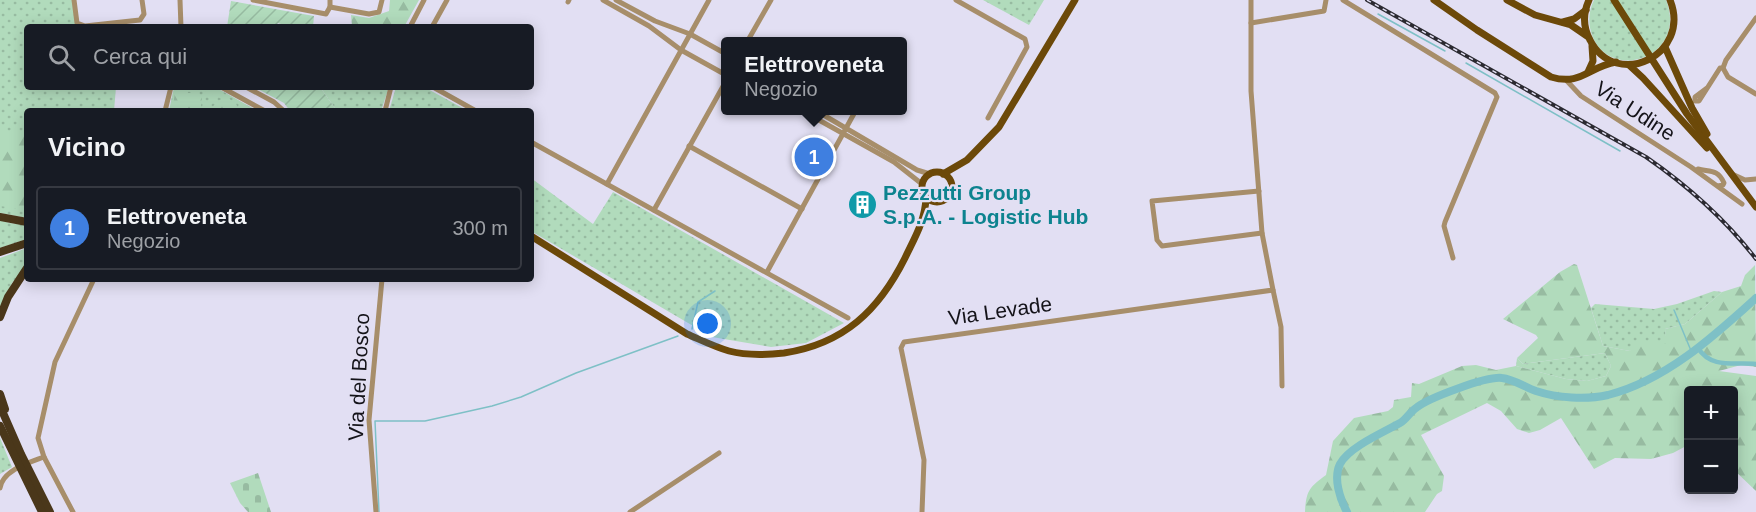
<!DOCTYPE html>
<html lang="it">
<meta charset="utf-8">
<style>
body{margin:0;font-family:Helvetica,sans-serif;background:#20242c;color:#f1f3f6}
.controls{position:absolute;right:18px;bottom:18px;display:grid;overflow:hidden;border-radius:6px;box-shadow:0 3px 15px #0003}
.controls button{width:54px;height:54px;display:grid;place-items:center;padding:0;border:0;border-bottom:2px solid #363941;background:#171b24;color:#f1f3f6;font:30px sans-serif}
.you{position:absolute;left:708px;top:324px;width:21px;height:21px;margin:-15px;border:4px solid #fff;border-radius:50%;background:#1a73e8;box-shadow:0 0 0 9px #1a73e833}
.badge{display:grid;place-items:center;width:39px;height:39px;border-radius:50%;background:#aeaf99;color:#fff;font-size:20px;font-weight:700}
.pin{position:absolute;translate:-50% -50%;border:3px solid #fff;box-shadow:0 2px 6px #0006}
.popup{position:absolute;left:721px;top:37px;width:186px;height:78px;box-sizing:border-box;display:grid;place-content:center;border-radius:6px;background:#171b24;filter:drop-shadow(0 2px 4px #0005);font-size:20px;white-space:nowrap;color:#9ea1a6}
.popup b{font-size:22px;color:#f1f3f6}
.popup::after{content:'';position:absolute;left:50%;top:100%;margin-left:-12px;border:12px solid transparent;border-top-color:#171b24}
.list{margin:0;padding:0;list-style:none}
h2{display:flex;justify-content:space-between;align-items:center;height:78px;margin:0;padding:0 24px;font-size:26px}
h2 small{font-size:20px;font-weight:400;color:#9ea1a6}
.list li{display:grid;grid-template-columns:39px 1fr auto;gap:18px;align-items:center;box-sizing:border-box;height:84px;margin:0 12px 12px;padding:0 12px;border:2px solid #363941;border-radius:6px}
.list b{display:block;font-size:22px;white-space:nowrap}
.list p{margin:0;font-size:20px;white-space:nowrap;color:#9ea1a6}
.list em{font-size:20px;font-style:normal;color:#9ea1a6}
.icon{flex:none;width:33px;height:33px;fill:none;stroke:currentColor;stroke-width:2;stroke-linecap:round;stroke-linejoin:round}
.map{position:relative;flex:none;width:1756px;height:512px;overflow:hidden}
.search{position:absolute;background:#171b24;box-shadow:0 3px 15px #0003;left:24px;top:24px;width:510px;height:66px;display:flex;align-items:center;gap:15px;box-sizing:border-box;padding:0 21px;border-radius:6px;color:#9ea1a6;font-size:22px}
.panel{position:absolute;background:#171b24;box-shadow:0 3px 15px #0003;left:24px;top:108px;width:510px;height:174px;border-radius:6px}
.map>svg:first-child{display:block}
.grass{fill:url(#grass-dots)}
.forest{fill:url(#forest-firs)}
.cemetery{fill:url(#cemetery-stones)}
.garden{fill:url(#garden-furrows)}
.lines{fill:none;stroke-linecap:round;stroke-linejoin:round}
.stream{stroke:#7ec0c6;stroke-width:1.5}
.canal{stroke:#7ec0c6;stroke-width:4.5}
.river{stroke:#7ec0c6;stroke-width:8}
.minor{stroke:#a78e6a;stroke-width:5}
.major{stroke:#6c4909;stroke-width:7}
.highway{stroke:#4a371a;stroke-width:8}
.rail-casing{stroke:#2b2a31;stroke-width:4}
.rail{stroke:#e2dff3;stroke-width:1.5;stroke-dasharray:4.5;stroke-linecap:butt}
.labels{text-anchor:middle;stroke-width:4.5;stroke-linejoin:round;paint-order:stroke}
.street-label{font-size:21px;fill:#141319;stroke:#e2dff3}
.culture-label{font-size:21px;font-weight:bold;fill:#0d838f;stroke:#e2dff3;text-anchor:start}
</style>
<div class="map">
<svg width="1756" height="512" viewBox="0 0 1756 512">
<defs>
<pattern id="grass-dots" width="8" height="8" patternUnits="userSpaceOnUse" patternTransform="scale(1.5)"><rect width="8" height="8" fill="#b1dbbc"/><path d="M2 2h.1M6 6h.1" fill="none" stroke="#97bba1" stroke-width="1.8" stroke-linecap="round"/></pattern>
<pattern id="forest-firs" width="22" height="20" patternUnits="userSpaceOnUse" patternTransform="scale(1.5)"><rect width="22" height="20" fill="#b1dbbc"/><path d="M5 1l3.5 6h-7zM16 11l3.5 6h-7z" fill="#97bba1"/></pattern>
<pattern id="cemetery-stones" width="16" height="16" patternUnits="userSpaceOnUse" patternTransform="scale(1.5)"><rect width="16" height="16" fill="#b1dbbc"/><path d="M2 7V4a2 2 0 0 1 4 0v3zM10 15v-3a2 2 0 0 1 4 0v3z" fill="#97bba1"/></pattern>
<pattern id="garden-furrows" width="10" height="10" patternUnits="userSpaceOnUse" patternTransform="scale(1.5)"><rect width="10" height="10" fill="#b1dbbc"/><path d="M-1 1l2-2M0 10L10 0M9 11l2-2" fill="none" stroke="#97bba1"/></pattern>
</defs>
<rect width="100%" height="100%" fill="#e2dff3"/>
<g class="grass">
<polygon points="0,0 74,0 78,27 27,27 27,87 116,87 114,111 27,111 27,218 0,213"/>
<polygon points="983,0 1044,0 1029,25"/>
<path d="M1594,0H1666C1689,58 1607,85 1591,32C1588,21 1589,10 1594,0Z"/>
<polygon points="174,87 215,87 258,111 169,111"/>
<polygon points="320,87 389,87 381,111 337,111"/>
<polygon points="396,87 424,87 468,111 389,111"/>
<polygon points="531,178 593,224 613,192 844,323 806,343 771,347 712,337 531,231"/>
<polygon points="0,220 10,223 27,225 27,239 0,248"/>
<polygon points="27,248 27,266 12,283 0,310 0,258"/>
<polygon points="1714,291 1722,292 1685,324 1665,329 1667,344 1630,351 1603,346 1591,308 1595,304 1654,309 1677,304"/>
<polygon points="1605,353 1611,366 1606,376 1587,381 1566,379 1516,366 1517,358 1523,364"/>
<polygon points="0,438 12,467 0,474"/>
</g>
<g class="forest">
<polygon points="390,0 419,0 404,27 352,26 351,15 369,18 389,11"/>
<path d="M176,87H184L188,93H196L197,96L202,97L201,107H212L220,100L227,102C219,95 206,95 201,87L221,92L237,105L235,111H172Z"/>
<polygon points="0,131 27,134 27,210 0,206"/>
<path d="M1574,264L1577,265L1603,346L1630,351L1641,340L1666,344L1665,329L1685,324L1722,292L1741,286L1745,275L1755,265L1756,367L1741,365L1719,371L1756,376V491L1734,470V390H1688V445L1673,453L1651,459L1615,458L1594,469L1561,418L1540,430L1529,433L1517,429L1501,411L1487,403L1421,435L1444,476L1442,491L1437,494L1425,512H1305C1306,490 1310,487 1326,475L1333,441L1354,418L1388,411L1393,407L1394,400L1411,397L1412,383L1419,384L1462,366L1476,365L1496,370L1516,366L1566,379L1587,381L1606,376L1611,366L1605,353L1523,364L1517,358L1538,338L1536,335L1503,319L1560,272Z"/>
</g>
<polygon class="cemetery" points="258,473 271,512 248,512 240,503 230,483"/>
<g class="garden">
<polygon points="231,1 314,16 313,27 284,27 284,25 278,23 276,27 254,25 253,27 227,27"/>
<polygon points="254,87 320,87 337,111 290,111 284,103"/>
</g>
<g class="lines">
<g class="stream">
<polyline points="1378,14 1445,51"/>
<polyline points="1466,63 1620,151"/>
<polyline points="1674,310 1692,353"/>
<polyline points="692,329 698,302 715,291"/>
<polyline points="379,512 375,421 425,421 492,406 521,397 576,373 678,336"/>
</g>
<path class="canal" d="M1698,348C1711,369 1735,362 1756,364"/>
<path class="river" d="M1347,512C1340,499 1333,478 1340,464C1349,447 1384,432 1400,423C1406,420 1410,412 1416,408C1428,398 1487,376 1502,378C1513,379 1525,387 1536,391C1557,398 1586,400 1608,395C1666,380 1713,337 1756,298"/>
<g class="minor">
<polyline points="74,0 77,23 85,26 140,20 144,14 142,0"/>
<polyline points="180,0 181,27"/>
<polyline points="253,0 326,14 330,7 330,0"/>
<polyline points="603,0 649,26 681,50 726,75"/>
<polyline points="616,0 655,21 690,34 726,54"/>
<polyline points="956,0 1025,39 1027,47 988,118"/>
<polyline points="1343,0 1495,93 1497,97 1445,222 1444,226 1453,258"/>
<polyline points="568,2 569,0"/>
<polyline points="330,7 369,14 379,12 382,0"/>
<polyline points="1756,18 1726,60 1723,68 1728,77 1756,94"/>
<polyline points="1251,23 1324,11 1326,0"/>
<polyline points="410,27 424,0"/>
<polyline points="432,27 447,0"/>
<polyline points="747,42 771,0"/>
<polyline points="1567,81 1581,96 1691,167 1742,204"/>
<polyline points="221,87 265,111"/>
<polyline points="246,87 274,102 284,111"/>
<polyline points="433,87 476,111"/>
<polyline points="1707,88 1695,97 1695,101 1699,101 1720,68 1723,68"/>
<polyline points="801,110 894,162 922,184"/>
<polyline points="815,110 917,170 930,174"/>
<polyline points="165,111 171,87"/>
<polyline points="385,111 391,87"/>
<polyline points="531,142 848,318"/>
<polyline points="689,146 802,209"/>
<path d="M1698,169C1710,172 1718,169 1724,183L1723,185L1718,186"/>
<polyline points="1732,174 1745,180 1756,179"/>
<polyline points="607,184 709,0"/>
<polyline points="1259,191 1152,201 1157,240 1162,246 1262,233"/>
<polyline points="654,210 726,81"/>
<polyline points="767,272 856,110"/>
<polyline points="1273,290 1281,327 1282,386"/>
<path d="M0,488C3,470 28,463 44,457"/>
<polyline points="73,512 44,457 38,438 55,362 94,279"/>
<polyline points="376,512 369,420 382,279"/>
<polyline points="630,512 719,453"/>
<polyline points="922,512 924,460 901,348 904,342 1273,290 1262,233 1251,91 1251,0"/>
</g>
<g class="major">
<path d="M1434,0L1477,30L1551,77C1581,86 1588,67 1616,62"/>
<polyline points="1507,0 1535,15 1571,25 1587,36"/>
<path d="M1589,0C1583,13 1583,27 1590,40C1616,91 1692,55 1670,0"/>
<polyline points="1614,0 1687,114 1756,207"/>
<polyline points="1563,22 1574,19 1586,10"/>
<polyline points="1665,47 1692,108 1707,134"/>
<polyline points="1629,65 1643,78 1707,148"/>
<polyline points="1588,72 1593,61 1592,46"/>
<circle cx="937" cy="187" r="15"/>
<polyline points="943,174 967,160 999,127 1075,0"/>
<path d="M531,236L687,334C701,340 715,347 729,351C748,356 766,355 784,353C844,344 879,310 905,258C915,237 925,221 926,198"/>
</g>
<g class="highway">
<polyline points="0,217 27,222"/>
<polyline points="0,252 27,243"/>
<polyline points="0,317 8,297 27,268"/>
<polyline points="0,394 5,409"/>
<polyline points="0,406 21,454 50,512"/>
<polyline points="0,426 42,512"/>
</g>
<defs>
<path id="rail" d="M1367,0L1646,157C1688,186 1725,219 1756,259"/>
</defs>
<use href="#rail" class="rail-casing"/>
<use href="#rail" class="rail"/>
</g>
<defs>
<symbol id="building-disc" viewBox="-11 -11 22 22"><circle r="9.5" fill="#0f9aa8" stroke="#e2dff3"/><path d="M-4-6H4V6H1V3H-1V6H-4ZM-2.5-4.3h1.7v1.8h-1.7ZM.8-4.3h1.7v1.8H.8ZM-2.5-1h1.7V.8h-1.7ZM.8-1h1.7V.8H.8Z" fill="#fff"/></symbol>
</defs>
<g fill-rule="evenodd">
<use href="#building-disc" x="846" y="188" width="33" height="33"/>
</g>
<g class="labels">
<g class="street-label">
<text transform="translate(1635 111) rotate(33)" y="7">Via Udine</text>
<text transform="translate(1000 311) rotate(-8)" y="7">Via Levade</text>
<text transform="translate(359 377) rotate(-87)" y="7">Via del Bosco</text>
</g>
<g class="culture-label">
<text x="883" y="200">Pezzutti Group<tspan x="883" dy="24">S.p.A. - Logistic Hub</tspan></text>
</g>
</g>
</svg>
<div class="controls">
<button>+</button>
<button>−</button>
</div>
<div class="you"></div>
<div class="pin badge" style="left:814px;top:157px;background:#3f7fe0">1</div>
<div class="popup"><b>Elettroveneta</b>Negozio</div>
<div class="search"><svg class="icon" aria-label="search" viewBox="0 0 24 24"><circle cx="10" cy="10" r="6"/><path d="M15 15l6 6"/></svg>Cerca qui</div>
<section class="panel">
<h2>Vicino<small></small></h2>
<ul class="list">
<li><span class="badge" style="background:#3f7fe0">1</span><div><b>Elettroveneta</b><p>Negozio</p></div><em>300 m</em></li>
</ul>
</section>
</div>
